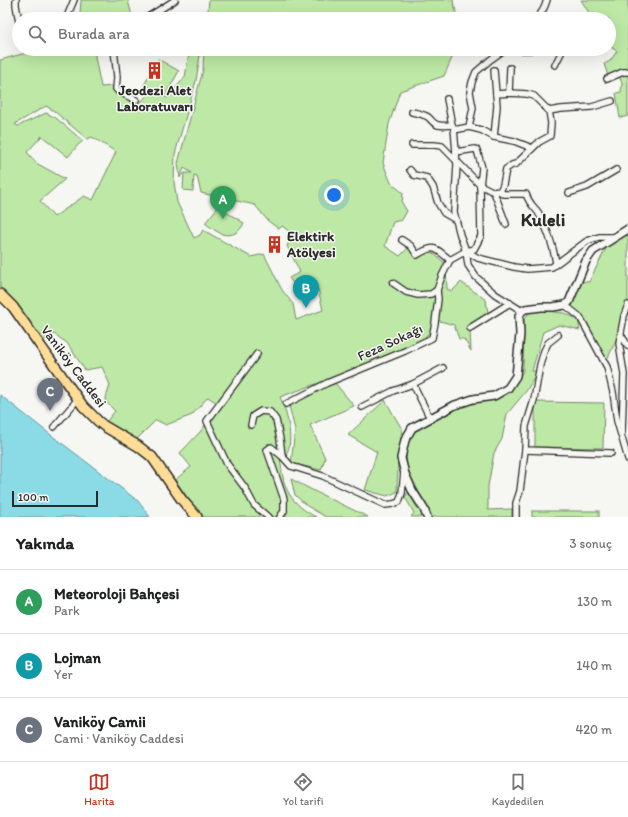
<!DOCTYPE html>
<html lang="tr">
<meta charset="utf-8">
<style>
body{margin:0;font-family:Itim,sans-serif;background:#f6f6f6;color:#202124}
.scale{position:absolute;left:12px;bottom:10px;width:86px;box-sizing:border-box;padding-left:4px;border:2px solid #2b2b2b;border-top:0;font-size:11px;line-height:14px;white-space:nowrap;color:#2b2b2b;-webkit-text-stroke:3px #f6f6f2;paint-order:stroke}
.you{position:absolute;left:334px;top:195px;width:14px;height:14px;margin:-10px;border:3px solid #fff;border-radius:50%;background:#1a73e8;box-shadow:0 0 0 6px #1a73e833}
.badge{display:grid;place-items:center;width:26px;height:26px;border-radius:50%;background:#c8321e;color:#fff;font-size:13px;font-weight:700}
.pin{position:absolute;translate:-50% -33px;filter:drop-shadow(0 1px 2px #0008)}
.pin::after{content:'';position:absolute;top:21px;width:14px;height:12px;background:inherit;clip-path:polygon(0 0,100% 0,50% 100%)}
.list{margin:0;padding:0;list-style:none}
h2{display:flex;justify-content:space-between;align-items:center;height:52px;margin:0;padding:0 16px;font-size:17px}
h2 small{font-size:13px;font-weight:400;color:#757577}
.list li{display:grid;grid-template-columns:26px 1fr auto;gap:12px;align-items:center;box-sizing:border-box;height:64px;padding:0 16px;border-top:1px solid #e0e0e0}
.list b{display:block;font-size:15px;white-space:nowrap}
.list p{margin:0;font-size:13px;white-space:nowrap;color:#757577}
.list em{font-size:13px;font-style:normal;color:#757577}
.icon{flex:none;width:22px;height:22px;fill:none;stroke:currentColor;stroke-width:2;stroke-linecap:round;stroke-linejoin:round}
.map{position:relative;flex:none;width:628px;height:517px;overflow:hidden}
.search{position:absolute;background:#fff;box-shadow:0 4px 16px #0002;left:12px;right:12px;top:12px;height:44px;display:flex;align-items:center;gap:10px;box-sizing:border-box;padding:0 14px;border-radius:22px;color:#757577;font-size:15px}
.sheet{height:244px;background:#fff}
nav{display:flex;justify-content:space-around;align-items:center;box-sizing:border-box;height:56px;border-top:1px solid #e0e0e0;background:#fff;font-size:11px;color:#757577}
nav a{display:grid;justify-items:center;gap:2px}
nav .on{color:#c8321e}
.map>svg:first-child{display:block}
.green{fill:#bde8a5;stroke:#748a68;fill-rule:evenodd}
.water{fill:#8bdbe7;stroke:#65959c}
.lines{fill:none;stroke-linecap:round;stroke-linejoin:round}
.minor-casing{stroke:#2b2b2b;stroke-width:8}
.tertiary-casing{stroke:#2b2b2b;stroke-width:10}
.primary-casing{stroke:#2b2b2b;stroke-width:12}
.minor{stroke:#f6f6f2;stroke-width:5.5}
.tertiary{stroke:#f6f6f2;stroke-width:7}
.primary{stroke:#ffdd96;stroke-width:9}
.labels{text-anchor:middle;stroke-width:3;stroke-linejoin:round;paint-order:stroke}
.poi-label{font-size:14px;font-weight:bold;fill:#2b2b2b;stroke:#f6f6f2}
.street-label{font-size:14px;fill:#2b2b2b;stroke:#f6f6f2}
.district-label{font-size:18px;font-weight:bold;fill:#2b2b2b;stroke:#f6f6f2}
</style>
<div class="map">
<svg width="628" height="517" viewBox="0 0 628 517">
<rect width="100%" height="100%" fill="#f6f6f2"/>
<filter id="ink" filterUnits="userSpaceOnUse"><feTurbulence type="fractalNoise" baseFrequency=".025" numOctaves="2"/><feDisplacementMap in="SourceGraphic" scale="8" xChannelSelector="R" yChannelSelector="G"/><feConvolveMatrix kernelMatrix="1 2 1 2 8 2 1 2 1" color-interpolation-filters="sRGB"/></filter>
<g filter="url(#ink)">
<g class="green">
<polygon points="81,0 129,0 128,1 133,19 78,19 80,14"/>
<polygon points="209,0 453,0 458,19 207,19"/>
<polygon points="581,0 628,0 628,68 608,76 604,64 610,61 617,51 612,48 609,40 609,19 593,19"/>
<path d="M41,49H96L95,57L101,87L113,86L116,94L138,105L151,91L167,98L185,77L189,53L200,55L196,81L175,154L174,182L177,202L194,238L200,235L203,230L251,257L264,254L282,290L293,304L296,320L323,310L318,289L296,287L289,278L300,272L287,246L293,234L282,226L279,229L268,221L255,205L201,193L197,176L194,175L193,191L183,190L184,173H192L184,168L180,178L178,163L203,70L204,49H456L444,76L400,91L389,124L383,163L391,183L403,193L402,203L407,211L402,220L393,222L385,246L400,256L409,247L415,255L428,249L446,264L447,289L452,291L461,282L486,300L489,319L470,330L471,351L464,339H459L454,325L433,319L431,331L423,339L355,370L280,397C286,409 295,442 286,454L268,443L266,449L282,496V508L278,517H201L175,480L191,467L180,453L200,432L220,405L208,397L192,415L166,425L156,420L135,441L106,422L115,411L105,401L110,385L102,367L85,370L67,343L54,334L43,341L13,301L0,290V60ZM46,106L54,111L87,139L92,137L116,152L93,200L84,196L54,217L40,201L65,179L36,163L27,152L42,136L68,157L78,145L83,141L56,118L46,113L18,126L15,124Z"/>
<polygon points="158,59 179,71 165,96 144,85"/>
<polygon points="628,74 628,116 620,118 616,93 621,92 622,83 619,76"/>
<path d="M218,207L244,223C240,232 232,237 222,234C217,232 210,227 205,223Z"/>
<polygon points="628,233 628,300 623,314 618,336 606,362 582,315 568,305 580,281 589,282 608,244"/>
<polygon points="530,311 547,311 564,313 578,319 580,330 559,325 543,332 532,371 538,371 527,390 507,414 502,439 494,453 488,486 488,510 512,509 512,517 431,517 407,468 405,436 435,417 472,403 498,399 510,392 523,371 524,320"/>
<polygon points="335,383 354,406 310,425 325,458 321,470 291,463 295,430 288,401 309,390"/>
<polygon points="385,400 402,429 398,460 397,492 387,496 365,490 377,452 348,435"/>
<polygon points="535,402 604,403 603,448 535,447"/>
<path d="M272,454L280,457C281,465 282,474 284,482C288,498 302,510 316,517H283L285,515L287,501L274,466Z"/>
<polygon points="291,479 316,492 368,517 326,517 307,506 295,495"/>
<polygon points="410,489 421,512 422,517 411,517 414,513 405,497"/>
<rect x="532" y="511" width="67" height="6"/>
</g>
<polygon class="water" points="0,395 51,435 138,501 150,517 0,517"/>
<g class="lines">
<defs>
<g id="minor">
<polyline points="16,0 16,5 19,22"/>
<polyline points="66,19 74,0"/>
<polyline points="145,19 175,0"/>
<path d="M535,19C541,15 545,7 547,0"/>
<polyline points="114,49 117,77 116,89 119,92 136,100"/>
<polyline points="555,65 563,49"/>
<polyline points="494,70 497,106 494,137"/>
<polyline points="607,79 623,72 628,72"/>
<polyline points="509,93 510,68"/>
<polyline points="447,99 452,125"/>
<polyline points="549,111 561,109 592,107 612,101"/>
<path d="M412,112C417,113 423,114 428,117C432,120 433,124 438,125C443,126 448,125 452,125L454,128L457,165L454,212L460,235L466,251L468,265L476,277L495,294L522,311"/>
<polyline points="469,127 473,108 470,92 472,82 476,72 490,60 504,50 530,50"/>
<polyline points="454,130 469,127 481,130 494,137 514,141 532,148"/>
<polyline points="412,145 434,145 442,146 480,185 494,192 500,191 503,185 506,169 512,165 516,164 539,142 550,136 551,123 549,111 534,96 527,94 511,93 496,94"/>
<polyline points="410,170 414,175 427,178 433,187 438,203 444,213 456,220"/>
<path d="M500,191L503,194H526C529,203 532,205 538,212C547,227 553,246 556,263"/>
<polyline points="494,192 506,224"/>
<polyline points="569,193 587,187 616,170"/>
<path d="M402,240L411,246L417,255C435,244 435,248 450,260L466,251L474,249L481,236L480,185L482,168L477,150L475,149L456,152"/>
<polyline points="466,251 478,258 514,267 527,269 552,267 587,241 599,237 614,237"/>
<polyline points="393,283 406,292 418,295 431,294 437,290"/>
<polyline points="565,305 580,317 607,367 613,392 617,421 628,459"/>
<polyline points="470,328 510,303"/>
<polyline points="558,335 548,343 544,351 540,365 534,400 526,426 525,450 611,453"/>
<polyline points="621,335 628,346"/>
<polyline points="257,354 207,421 227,464 245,488 254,505 268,517"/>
<polyline points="286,404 327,383 405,351 432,338 435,323 438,299 437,290 442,276 450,260"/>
<polyline points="362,407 393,391 413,384"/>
<polyline points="430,418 413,384 443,368"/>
<polyline points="251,425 253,416 261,411 270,412 276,420 280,439 282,456 271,447 267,450 284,499 284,511 280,517"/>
<polyline points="54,427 78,399"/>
<polyline points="622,432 624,374 619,343 624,316 628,305"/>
<polyline points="282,456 291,466 323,476 385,505 393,504 399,502 402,493 404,471"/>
<polyline points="516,517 516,503 520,491 525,450"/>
</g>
<polyline id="tertiary" points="427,517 424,509 412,490 405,474 401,458 405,440 412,428 455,405 473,399 494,396 508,388 516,376 520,334 519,316 522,311 525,309 541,307 553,307 565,305 569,302 586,261 593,251 628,229"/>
<polyline id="primary" points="0,294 13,307 83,406 98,421 104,426 138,446 152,457 182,500 197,517"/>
</defs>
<use href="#minor" class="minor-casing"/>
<use href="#tertiary" class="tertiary-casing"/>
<use href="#primary" class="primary-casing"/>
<use href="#minor" class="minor"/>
<use href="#tertiary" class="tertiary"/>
<use href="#primary" class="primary"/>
</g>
</g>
<defs>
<symbol id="building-bare" viewBox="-9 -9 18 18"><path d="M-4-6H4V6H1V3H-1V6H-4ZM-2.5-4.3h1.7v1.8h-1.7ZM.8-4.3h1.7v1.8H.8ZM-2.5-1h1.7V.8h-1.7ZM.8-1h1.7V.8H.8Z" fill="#c8321e" stroke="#f6f6f2" stroke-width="2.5" paint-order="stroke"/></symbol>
</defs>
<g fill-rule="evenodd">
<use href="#building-bare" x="142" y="58" width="25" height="25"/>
<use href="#building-bare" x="262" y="232" width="25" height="25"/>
</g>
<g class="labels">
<g class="poi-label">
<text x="155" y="95">Jeodezi Alet<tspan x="155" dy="16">Laboratuvarı</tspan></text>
<text x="287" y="241" text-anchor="start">Elektirk<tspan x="287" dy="16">Atölyesi</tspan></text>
</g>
<g class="street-label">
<text transform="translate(390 342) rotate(-25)" y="5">Feza Sokağı</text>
<text transform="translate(74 366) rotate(53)" y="5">Vaniköy Caddesi</text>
</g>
<g class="district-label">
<text x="543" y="226">Kuleli</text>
</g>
</g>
</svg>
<div class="scale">100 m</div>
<div class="you"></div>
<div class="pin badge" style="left:223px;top:219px;background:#2e9e5b">A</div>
<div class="pin badge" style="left:306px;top:308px;background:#0f9aa8">B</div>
<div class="pin badge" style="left:50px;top:411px;background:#6b7280">C</div>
<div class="search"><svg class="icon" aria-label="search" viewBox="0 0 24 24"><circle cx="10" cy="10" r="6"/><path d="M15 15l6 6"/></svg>Burada ara</div>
</div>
<section class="sheet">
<h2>Yakında<small>3 sonuç</small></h2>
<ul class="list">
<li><span class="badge" style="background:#2e9e5b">A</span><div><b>Meteoroloji Bahçesi</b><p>Park</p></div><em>130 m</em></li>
<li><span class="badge" style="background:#0f9aa8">B</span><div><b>Lojman</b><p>Yer</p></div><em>140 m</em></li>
<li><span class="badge" style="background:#6b7280">C</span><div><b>Vaniköy Camii</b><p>Cami · Vaniköy Caddesi</p></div><em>420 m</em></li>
</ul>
</section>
<nav>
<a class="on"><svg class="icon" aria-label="map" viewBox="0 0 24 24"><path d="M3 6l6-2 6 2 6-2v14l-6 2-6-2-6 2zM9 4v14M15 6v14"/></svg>Harita</a>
<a><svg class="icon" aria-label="directions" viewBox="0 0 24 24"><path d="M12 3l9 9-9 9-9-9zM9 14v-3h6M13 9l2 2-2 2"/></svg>Yol tarifi</a>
<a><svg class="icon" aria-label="saved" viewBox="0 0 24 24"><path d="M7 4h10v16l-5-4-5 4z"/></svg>Kaydedilen</a>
</nav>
